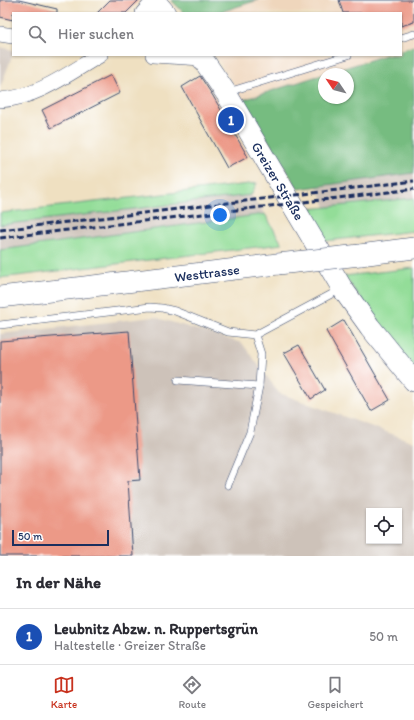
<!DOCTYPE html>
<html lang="de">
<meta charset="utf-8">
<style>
body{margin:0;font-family:Itim,sans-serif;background:#f7f7f7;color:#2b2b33}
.controls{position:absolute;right:12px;bottom:12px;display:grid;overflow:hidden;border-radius:0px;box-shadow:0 1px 3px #0004}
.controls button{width:36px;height:36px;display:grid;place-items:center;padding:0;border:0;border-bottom:1px solid #e1e1e2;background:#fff;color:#2b2b33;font:20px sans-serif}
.compass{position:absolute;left:318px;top:68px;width:36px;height:36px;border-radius:50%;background:#fff;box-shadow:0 1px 3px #0004;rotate:305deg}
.scale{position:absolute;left:12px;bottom:10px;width:97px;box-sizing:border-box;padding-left:4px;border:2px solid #1b2f5e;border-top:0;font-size:11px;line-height:14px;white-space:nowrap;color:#1b2f5e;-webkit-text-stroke:3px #fff;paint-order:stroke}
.you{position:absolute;left:220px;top:215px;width:14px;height:14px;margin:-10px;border:3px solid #fff;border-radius:50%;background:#1a73e8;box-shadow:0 0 0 6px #1a73e833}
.badge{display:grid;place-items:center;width:26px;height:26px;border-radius:50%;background:#c8321e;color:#fff;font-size:13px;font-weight:700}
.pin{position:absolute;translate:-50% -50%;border:2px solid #fff;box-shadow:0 1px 4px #0006}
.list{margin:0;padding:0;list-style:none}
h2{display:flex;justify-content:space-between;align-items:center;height:52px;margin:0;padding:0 16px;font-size:17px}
h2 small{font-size:13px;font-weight:400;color:#7c7c81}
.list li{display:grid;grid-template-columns:26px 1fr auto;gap:12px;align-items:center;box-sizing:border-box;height:56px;padding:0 16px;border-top:1px solid #e1e1e2}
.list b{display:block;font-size:15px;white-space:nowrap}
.list p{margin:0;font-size:13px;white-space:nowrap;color:#7c7c81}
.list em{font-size:13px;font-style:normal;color:#7c7c81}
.icon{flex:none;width:22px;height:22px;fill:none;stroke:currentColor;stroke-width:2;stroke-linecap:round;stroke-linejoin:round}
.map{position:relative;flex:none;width:414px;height:556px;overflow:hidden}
.search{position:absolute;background:#fff;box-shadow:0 1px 3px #0004;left:12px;right:12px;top:12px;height:44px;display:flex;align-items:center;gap:10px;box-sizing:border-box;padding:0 14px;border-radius:0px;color:#7c7c81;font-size:15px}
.sheet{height:108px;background:#fff}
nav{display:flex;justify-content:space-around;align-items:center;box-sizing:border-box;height:56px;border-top:1px solid #e1e1e2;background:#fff;font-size:11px;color:#7c7c81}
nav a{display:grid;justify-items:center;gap:2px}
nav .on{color:#c8321e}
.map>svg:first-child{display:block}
.built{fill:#efd6bc}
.industrial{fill:#cdc2b9;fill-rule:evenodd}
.green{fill:#93dd98;stroke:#57867b}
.forest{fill:#76bc80;stroke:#48766f}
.building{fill:#ec9987}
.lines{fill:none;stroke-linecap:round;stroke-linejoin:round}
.lane-casing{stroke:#3b4a6d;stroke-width:8}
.street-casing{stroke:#3b4a6d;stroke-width:16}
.secondary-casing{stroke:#3b4a6d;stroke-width:22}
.lane{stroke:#fff;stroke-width:7}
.street{stroke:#fff;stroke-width:15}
.secondary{stroke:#fff;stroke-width:21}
.rail{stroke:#1b2f5e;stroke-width:3;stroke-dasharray:6 3;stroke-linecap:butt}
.secondary-bridge-casing{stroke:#3b4a6d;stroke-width:22;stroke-linecap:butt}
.secondary-bridge{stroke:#fff;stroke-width:21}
.labels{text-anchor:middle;stroke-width:3.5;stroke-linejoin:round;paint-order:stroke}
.street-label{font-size:14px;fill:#1b2f5e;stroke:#fff}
</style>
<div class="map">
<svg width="414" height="556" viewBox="0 0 414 556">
<rect width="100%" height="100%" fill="#fff"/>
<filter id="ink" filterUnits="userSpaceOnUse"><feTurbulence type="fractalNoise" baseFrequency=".025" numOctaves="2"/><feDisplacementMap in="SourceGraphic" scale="8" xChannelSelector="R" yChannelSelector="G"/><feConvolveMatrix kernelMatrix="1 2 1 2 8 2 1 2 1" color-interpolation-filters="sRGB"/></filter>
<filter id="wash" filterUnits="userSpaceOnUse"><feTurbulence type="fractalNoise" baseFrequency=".012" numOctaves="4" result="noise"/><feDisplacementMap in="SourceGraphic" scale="16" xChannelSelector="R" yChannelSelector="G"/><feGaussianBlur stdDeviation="0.9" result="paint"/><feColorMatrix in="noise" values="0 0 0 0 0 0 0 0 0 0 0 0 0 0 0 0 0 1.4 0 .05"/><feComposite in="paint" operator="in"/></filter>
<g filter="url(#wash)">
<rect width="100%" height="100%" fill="#efe0c1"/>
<g class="built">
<polygon points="258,0 414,0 414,46 401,50 401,13 217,13"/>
<polygon points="215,55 386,55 243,100"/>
</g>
<g class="industrial">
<polygon points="0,47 13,50 13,54 0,88"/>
<polygon points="414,173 414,198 326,207 317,187"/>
<polygon points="251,195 265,214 0,250 0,225"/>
<path d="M154,317L242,343L279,393L414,442V556H0V334ZM369,511H399V541H369Z"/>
</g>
<g class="green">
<polygon points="257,183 251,195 0,225 0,213"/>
<polygon points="414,198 414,231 325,241 309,209"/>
<polygon points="265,214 282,244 0,278 0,250"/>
<polygon points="414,268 414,369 344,276"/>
</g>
<g class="forest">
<polygon points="171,0 258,0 217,13 184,13"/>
<polygon points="414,46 414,173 298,189 243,100 324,74 324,98 348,98 348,74 325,74 386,55 401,55 401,50"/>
</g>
<g id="blocks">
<g class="building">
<polygon points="0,0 19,0 57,9 57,13 13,13 13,20 0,17"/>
<polygon points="110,0 139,0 126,13 97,13"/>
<polygon points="339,0 414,0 414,22 401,26 401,13 343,13"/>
<polygon points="111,75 120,93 51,128 42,110"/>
<polygon points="200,76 213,96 248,157 227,168 182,87"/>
<polygon points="344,320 390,400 371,411 326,331"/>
<polygon points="129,331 140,480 128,481 133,556 0,556 0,341"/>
<polygon points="299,345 325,390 311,399 284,353"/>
</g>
</g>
</g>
<g filter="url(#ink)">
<use href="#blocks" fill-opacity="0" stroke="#3b4a6d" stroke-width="1"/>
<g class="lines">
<defs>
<g id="lane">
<polyline points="401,38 414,34"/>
<polyline points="228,92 348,55"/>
<polyline points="0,325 150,307 162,308 175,311 228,332 255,335 341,289"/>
<polyline points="178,380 259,386 261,354 255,335"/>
<polyline points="228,485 250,432 259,386"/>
</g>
<g id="street">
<polyline points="143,13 154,1"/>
<polyline points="0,34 13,36"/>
<polyline points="153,55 202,58"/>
<path d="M0,100C37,98 69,73 100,55"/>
</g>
<g id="secondary">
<polyline points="154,0 165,13"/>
<polyline points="200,55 226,93 342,288 370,327 414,381"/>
<polyline points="360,255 414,248"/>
<polyline points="0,297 278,264"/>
</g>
</defs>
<use href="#lane" class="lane-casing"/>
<use href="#street" class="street-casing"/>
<use href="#secondary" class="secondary-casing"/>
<use href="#lane" class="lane"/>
<use href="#street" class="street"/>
<use href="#secondary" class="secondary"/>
<g class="rail">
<polyline points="0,230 414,181"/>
<polyline points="0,238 414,189"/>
</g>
<defs>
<polyline id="secondary-bridge" points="278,264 360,255"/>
</defs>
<use href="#secondary-bridge" class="secondary-bridge-casing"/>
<use href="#secondary-bridge" class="secondary-bridge"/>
</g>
</g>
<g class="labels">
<g class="street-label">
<text transform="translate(278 181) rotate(59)" y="5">Greizer Straße</text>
<text transform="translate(207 273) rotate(-7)" y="5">Westtrasse</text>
</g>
</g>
</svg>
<div class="controls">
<button><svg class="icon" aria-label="locate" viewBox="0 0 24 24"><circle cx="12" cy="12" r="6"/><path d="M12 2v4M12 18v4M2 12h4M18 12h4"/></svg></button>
</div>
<svg class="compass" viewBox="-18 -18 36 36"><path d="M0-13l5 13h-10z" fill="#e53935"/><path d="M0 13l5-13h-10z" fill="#7c7c81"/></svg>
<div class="scale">50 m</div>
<div class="you"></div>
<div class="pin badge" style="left:231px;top:120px;background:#1a4fb4">1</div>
<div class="search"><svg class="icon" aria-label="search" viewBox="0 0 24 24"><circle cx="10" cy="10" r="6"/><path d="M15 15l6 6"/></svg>Hier suchen</div>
</div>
<section class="sheet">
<h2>In der Nähe<small></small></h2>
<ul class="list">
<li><span class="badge" style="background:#1a4fb4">1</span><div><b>Leubnitz Abzw. n. Ruppertsgrün</b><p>Haltestelle · Greizer Straße</p></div><em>50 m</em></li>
</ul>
</section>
<nav>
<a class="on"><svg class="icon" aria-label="map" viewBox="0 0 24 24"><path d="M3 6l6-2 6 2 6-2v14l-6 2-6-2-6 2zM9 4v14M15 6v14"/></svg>Karte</a>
<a><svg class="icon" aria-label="directions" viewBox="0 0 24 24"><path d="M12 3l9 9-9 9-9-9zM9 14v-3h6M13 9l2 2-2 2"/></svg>Route</a>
<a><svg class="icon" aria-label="saved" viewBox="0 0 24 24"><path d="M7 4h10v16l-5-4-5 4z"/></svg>Gespeichert</a>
</nav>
